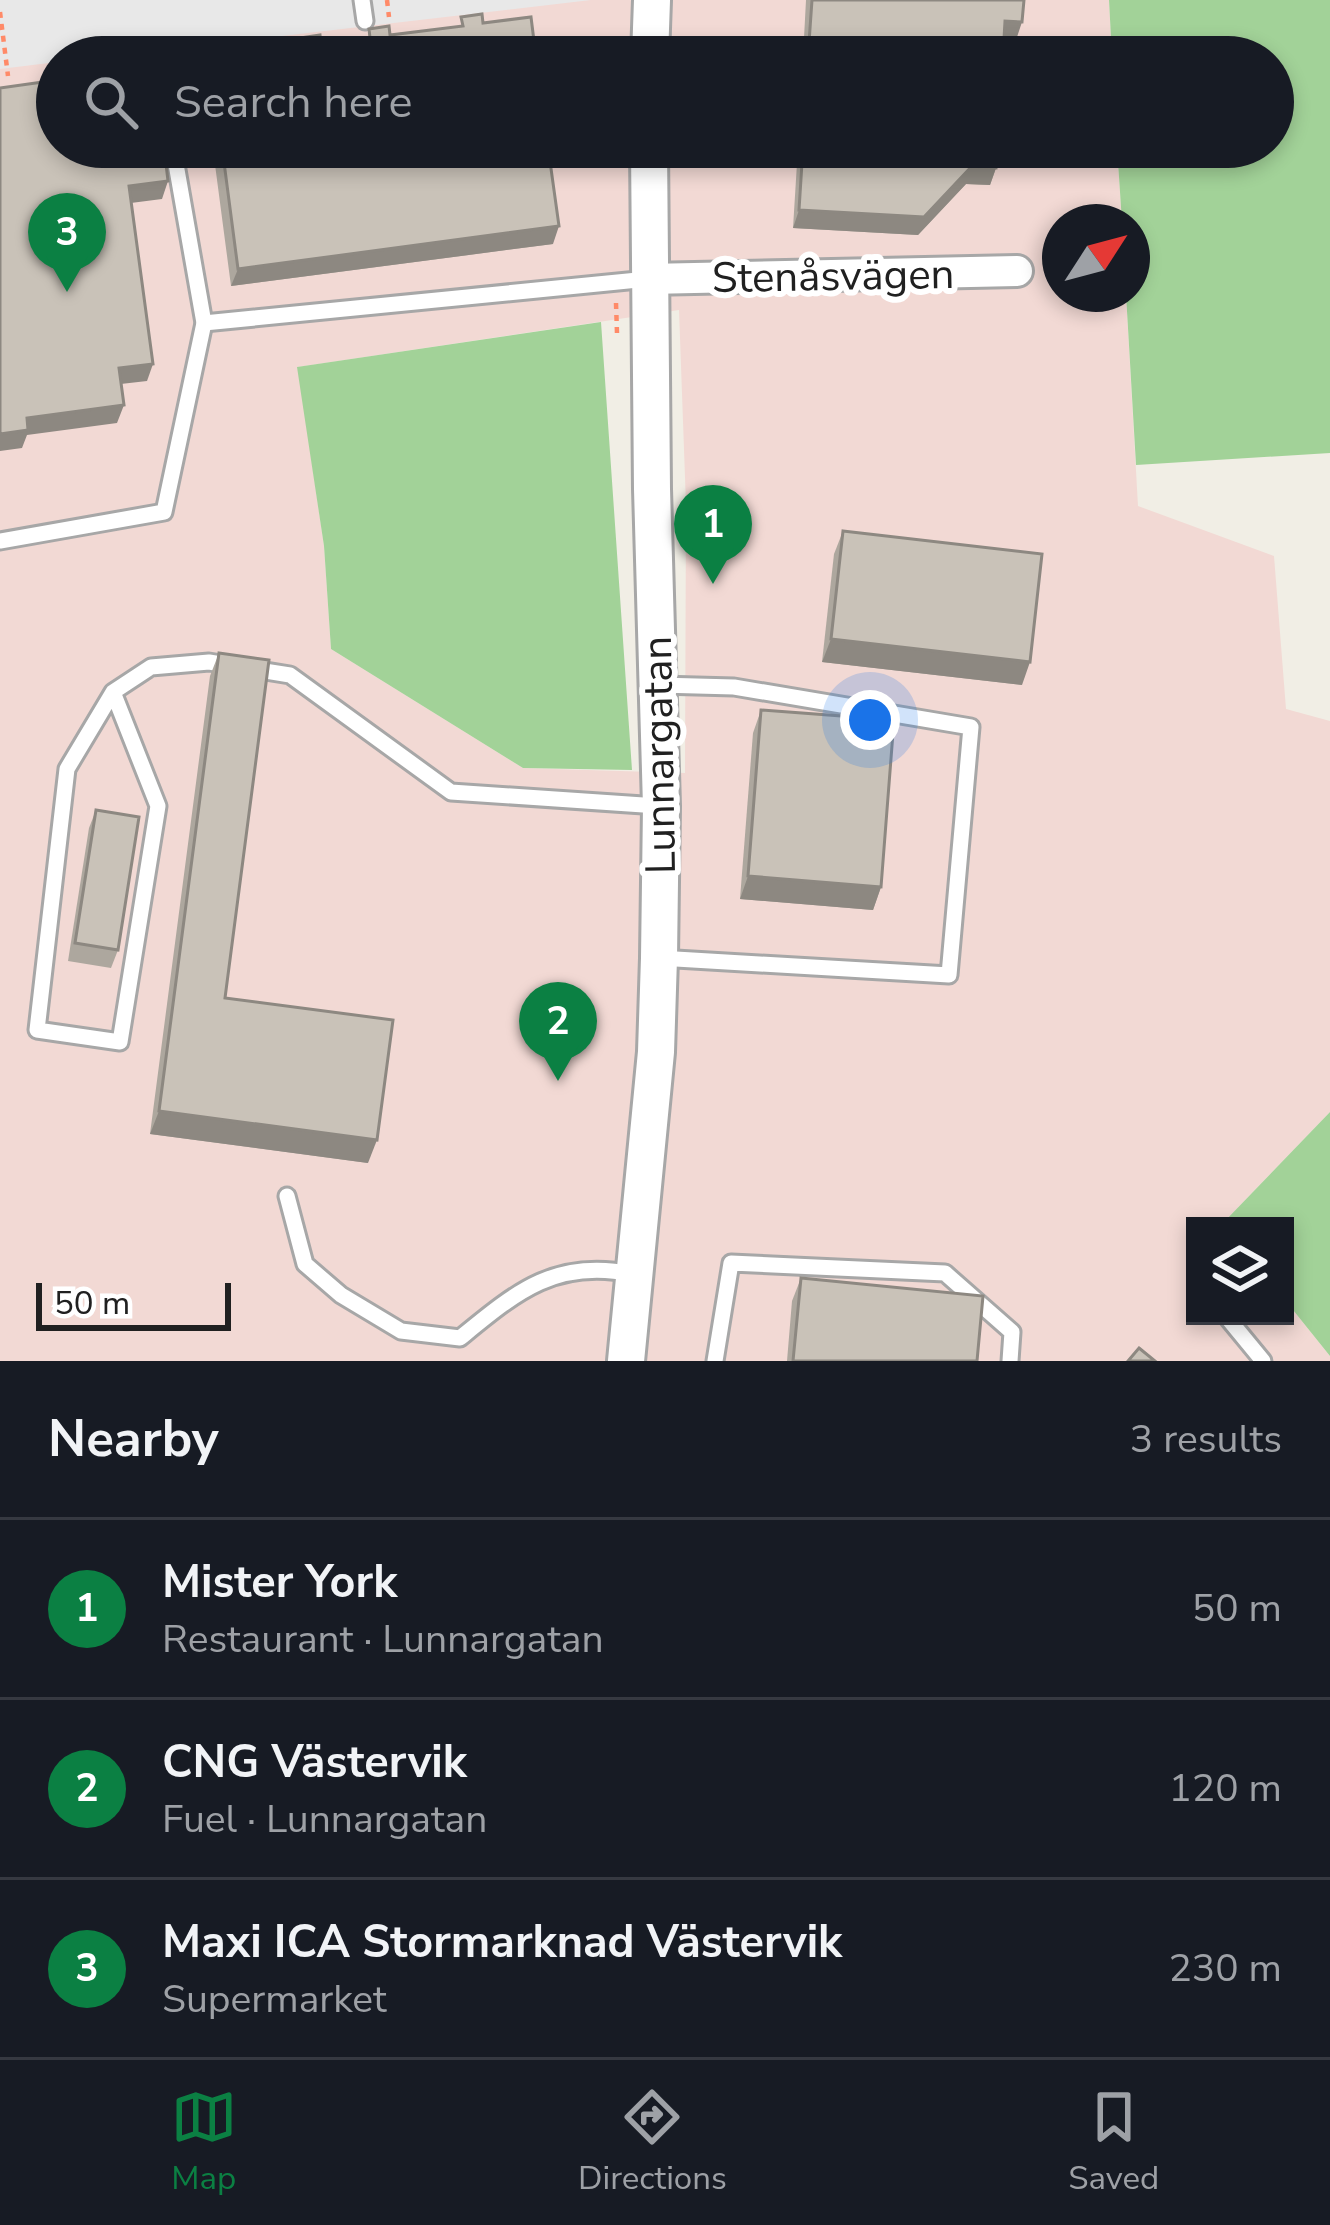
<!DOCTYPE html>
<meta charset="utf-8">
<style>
body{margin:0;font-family:"Nunito Sans",sans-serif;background:#20242c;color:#f1f3f6}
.controls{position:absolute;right:36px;bottom:36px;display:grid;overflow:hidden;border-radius:0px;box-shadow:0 6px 18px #0003}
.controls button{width:108px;height:108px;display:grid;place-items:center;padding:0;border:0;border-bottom:3px solid #363941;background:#171b24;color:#f1f3f6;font:60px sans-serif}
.compass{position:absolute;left:1042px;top:204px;width:108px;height:108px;border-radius:50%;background:#171b24;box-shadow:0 6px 18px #0003;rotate:54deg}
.scale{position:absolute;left:36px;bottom:30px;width:195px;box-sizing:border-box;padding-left:12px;border:6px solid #202020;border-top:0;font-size:33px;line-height:42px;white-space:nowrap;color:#202020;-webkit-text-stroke:9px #fff;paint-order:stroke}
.you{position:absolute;left:870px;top:720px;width:42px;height:42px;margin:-30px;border:9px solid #fff;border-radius:50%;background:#1a73e8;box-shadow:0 0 0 18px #1a73e833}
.badge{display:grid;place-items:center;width:78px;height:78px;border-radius:50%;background:#0b8043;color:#fff;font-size:39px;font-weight:700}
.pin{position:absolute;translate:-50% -99px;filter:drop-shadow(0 3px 6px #0008)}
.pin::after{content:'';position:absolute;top:63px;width:42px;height:36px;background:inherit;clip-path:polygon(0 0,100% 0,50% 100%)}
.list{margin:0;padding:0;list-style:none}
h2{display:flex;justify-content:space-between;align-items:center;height:156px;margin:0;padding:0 48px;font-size:51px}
h2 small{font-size:39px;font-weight:400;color:#9ea1a6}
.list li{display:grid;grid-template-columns:78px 1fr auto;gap:36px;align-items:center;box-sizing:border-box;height:180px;padding:0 48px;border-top:3px solid #363941}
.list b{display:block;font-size:45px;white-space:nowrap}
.list p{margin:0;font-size:39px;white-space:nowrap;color:#9ea1a6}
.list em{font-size:39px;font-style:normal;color:#9ea1a6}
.icon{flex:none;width:66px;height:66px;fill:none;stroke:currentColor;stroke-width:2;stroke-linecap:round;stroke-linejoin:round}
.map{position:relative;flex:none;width:1330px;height:1361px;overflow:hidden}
.search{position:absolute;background:#171b24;box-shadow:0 6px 18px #0003;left:36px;right:36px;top:36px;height:132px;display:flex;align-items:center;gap:30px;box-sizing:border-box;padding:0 42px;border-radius:66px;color:#9ea1a6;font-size:45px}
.sheet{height:696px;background:#171b24}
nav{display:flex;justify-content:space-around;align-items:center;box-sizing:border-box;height:168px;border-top:3px solid #363941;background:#171b24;font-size:33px;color:#9ea1a6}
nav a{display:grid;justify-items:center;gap:6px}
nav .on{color:#0b8043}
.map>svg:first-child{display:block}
.commercial{fill:#f2d9d4;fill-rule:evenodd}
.forest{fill:#a2d298}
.parking{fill:#e8e8e8}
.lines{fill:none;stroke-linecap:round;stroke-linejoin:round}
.service-casing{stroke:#a7a7a7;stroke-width:21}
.minor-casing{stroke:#a7a7a7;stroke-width:36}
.tertiary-casing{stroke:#a7a7a7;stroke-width:42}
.path{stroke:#ff8a68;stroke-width:4.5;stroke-dasharray:6 6;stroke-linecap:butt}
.service{stroke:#fff;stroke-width:15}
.minor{stroke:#fff;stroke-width:30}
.tertiary{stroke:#fff;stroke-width:36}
.wall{fill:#ada79e}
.shaded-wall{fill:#8d8881}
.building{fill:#c9c2b8;stroke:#8d8881;stroke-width:3}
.labels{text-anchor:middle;stroke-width:12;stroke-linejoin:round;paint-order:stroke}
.street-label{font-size:42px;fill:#202020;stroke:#fff}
</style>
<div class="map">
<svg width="1330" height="1361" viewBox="0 0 1330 1361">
<rect width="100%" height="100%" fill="#f1eee5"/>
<path class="commercial" d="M0,0H1109L1112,57H57V147H1117L1122,222H1060V294H1126L1138,506L1274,556L1286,709L1330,721V1112L1224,1222L1226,1226H1195V1316H1285V1300L1330,1356V1361H0ZM679,310L686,505L685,773L523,768L331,649L324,546L298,367Z"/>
<g class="forest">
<polygon points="1109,0 1330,0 1330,453 1136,465 1126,294 1132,294 1132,222 1122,222 1117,147 1273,147 1273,57 1112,57"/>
<polygon points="601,322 632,770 523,768 331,649 324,546 297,367"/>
<polygon points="1330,1112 1330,1356 1285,1300 1285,1226 1223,1223"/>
</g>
<polygon class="parking" points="0,0 591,0 102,57 57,57 57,62 0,69"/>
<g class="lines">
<defs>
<g id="service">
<polyline points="362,0 365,21"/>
<polyline points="204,323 648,279"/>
<polyline points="0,541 164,512 204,323 173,147"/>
<polyline points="659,685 734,687 971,727 949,975 659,958"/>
<polyline points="113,692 158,806 120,1042 37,1030 67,769 113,692 151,667 209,662 290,675 451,792 658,806"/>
<path d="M287,1196L305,1264L341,1295L401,1331L460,1338C515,1293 555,1258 632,1274"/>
<polyline points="1226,1316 1263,1361"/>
<polyline points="715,1361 731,1263 945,1273 1012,1332 1010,1361"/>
</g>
<polyline id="minor" points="648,279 1017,271"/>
<g id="tertiary">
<polyline points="650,57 652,0"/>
<polyline points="626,1361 656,1052 659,958 661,806 652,489 649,147"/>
</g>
</defs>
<use href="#service" class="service-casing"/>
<use href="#minor" class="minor-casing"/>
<use href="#tertiary" class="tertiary-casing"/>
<g class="path">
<polyline points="387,0 389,17"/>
<polyline points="0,12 8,76"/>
<polyline points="616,303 617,333"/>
</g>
<use href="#service" class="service"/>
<use href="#minor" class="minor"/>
<use href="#tertiary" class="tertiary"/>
</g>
<g class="wall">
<polygon points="806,0 1024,0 1016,40 1004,39 1003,57 803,57"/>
<polygon points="204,147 548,147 553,244 231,286 214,157 205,158"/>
<polygon points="798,147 997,147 996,168 990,185 966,184 918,235 793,228"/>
<polygon points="843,531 1022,685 822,662 834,554"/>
<polygon points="219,653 225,998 368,1163 150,1134 210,676"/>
<polygon points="761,710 881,887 873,910 740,899 753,733"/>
<polygon points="96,810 118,950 111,968 68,961 89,828"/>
<polygon points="801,1278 977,1361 787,1361 792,1301"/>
</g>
<g class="shaded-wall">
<polygon points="1005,21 1022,22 1016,40 998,38"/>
<polygon points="209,147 218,147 214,157 205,158"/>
<polygon points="972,166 996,168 990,185 966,184 918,235 793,228 799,210"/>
<polygon points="168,181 162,199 123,204 129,186"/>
<polygon points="559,226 553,244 231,286 238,269"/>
<polygon points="153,364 147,381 112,385 119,368"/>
<polygon points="124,405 117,423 27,435 22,448 0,451 0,434 27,418"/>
<polygon points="831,639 1030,662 1022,685 822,662"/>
<polygon points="748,876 881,887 873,910 740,899"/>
<polygon points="159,1111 377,1140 368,1163 150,1134"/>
</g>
<g class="building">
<polygon points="812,0 1024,0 1022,22 1005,21 1003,57 808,57"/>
<polygon points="482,14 483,23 531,17 536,57 227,57 301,47 300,38 320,35 321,45 370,38 369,29 389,26 390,35 463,26 461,17"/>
<polygon points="57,80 57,147 164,147 168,181 129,186 153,364 119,368 124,405 27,418 28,430 0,434 0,88"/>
<polygon points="222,147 548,147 559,226 238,269"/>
<polygon points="803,147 997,147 996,168 972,166 924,217 799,210"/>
<polygon points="843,531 1042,554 1030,662 831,639"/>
<polygon points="219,653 269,660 225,998 393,1020 377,1140 159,1111"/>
<polygon points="761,710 894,720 881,887 748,876"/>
<polygon points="96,810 139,817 118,950 75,943"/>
<polygon points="801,1278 983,1296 977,1361 793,1361"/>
<polygon points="1139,1348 1155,1361 1128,1361"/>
</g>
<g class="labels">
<g class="street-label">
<text transform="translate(833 275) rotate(-1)" y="15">Stenåsvägen</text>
<text transform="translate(658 755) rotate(-91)" y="15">Lunnargatan</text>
</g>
</g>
</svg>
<div class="controls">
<button><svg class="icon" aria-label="layers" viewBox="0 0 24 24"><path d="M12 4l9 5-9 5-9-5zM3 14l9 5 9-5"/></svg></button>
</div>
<svg class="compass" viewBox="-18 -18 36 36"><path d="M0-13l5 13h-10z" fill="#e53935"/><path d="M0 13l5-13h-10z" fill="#9ea1a6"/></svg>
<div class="scale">50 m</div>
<div class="you"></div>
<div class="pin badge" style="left:713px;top:584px">1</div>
<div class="pin badge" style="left:558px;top:1081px">2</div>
<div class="pin badge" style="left:67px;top:292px">3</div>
<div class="search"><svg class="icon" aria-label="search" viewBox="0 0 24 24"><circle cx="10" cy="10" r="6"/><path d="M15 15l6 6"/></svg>Search here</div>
</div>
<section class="sheet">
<h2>Nearby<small>3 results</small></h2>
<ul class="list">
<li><span class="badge">1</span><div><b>Mister York</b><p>Restaurant · Lunnargatan</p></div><em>50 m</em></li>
<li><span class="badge">2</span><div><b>CNG Västervik</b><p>Fuel · Lunnargatan</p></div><em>120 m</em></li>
<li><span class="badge">3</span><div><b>Maxi ICA Stormarknad Västervik</b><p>Supermarket</p></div><em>230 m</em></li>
</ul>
</section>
<nav>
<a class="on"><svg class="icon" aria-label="map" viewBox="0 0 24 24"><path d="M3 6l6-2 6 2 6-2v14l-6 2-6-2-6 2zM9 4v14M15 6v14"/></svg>Map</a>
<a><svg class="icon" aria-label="directions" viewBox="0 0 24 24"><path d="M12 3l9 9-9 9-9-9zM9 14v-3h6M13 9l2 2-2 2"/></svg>Directions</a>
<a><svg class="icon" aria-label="saved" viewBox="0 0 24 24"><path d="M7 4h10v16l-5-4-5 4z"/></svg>Saved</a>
</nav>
